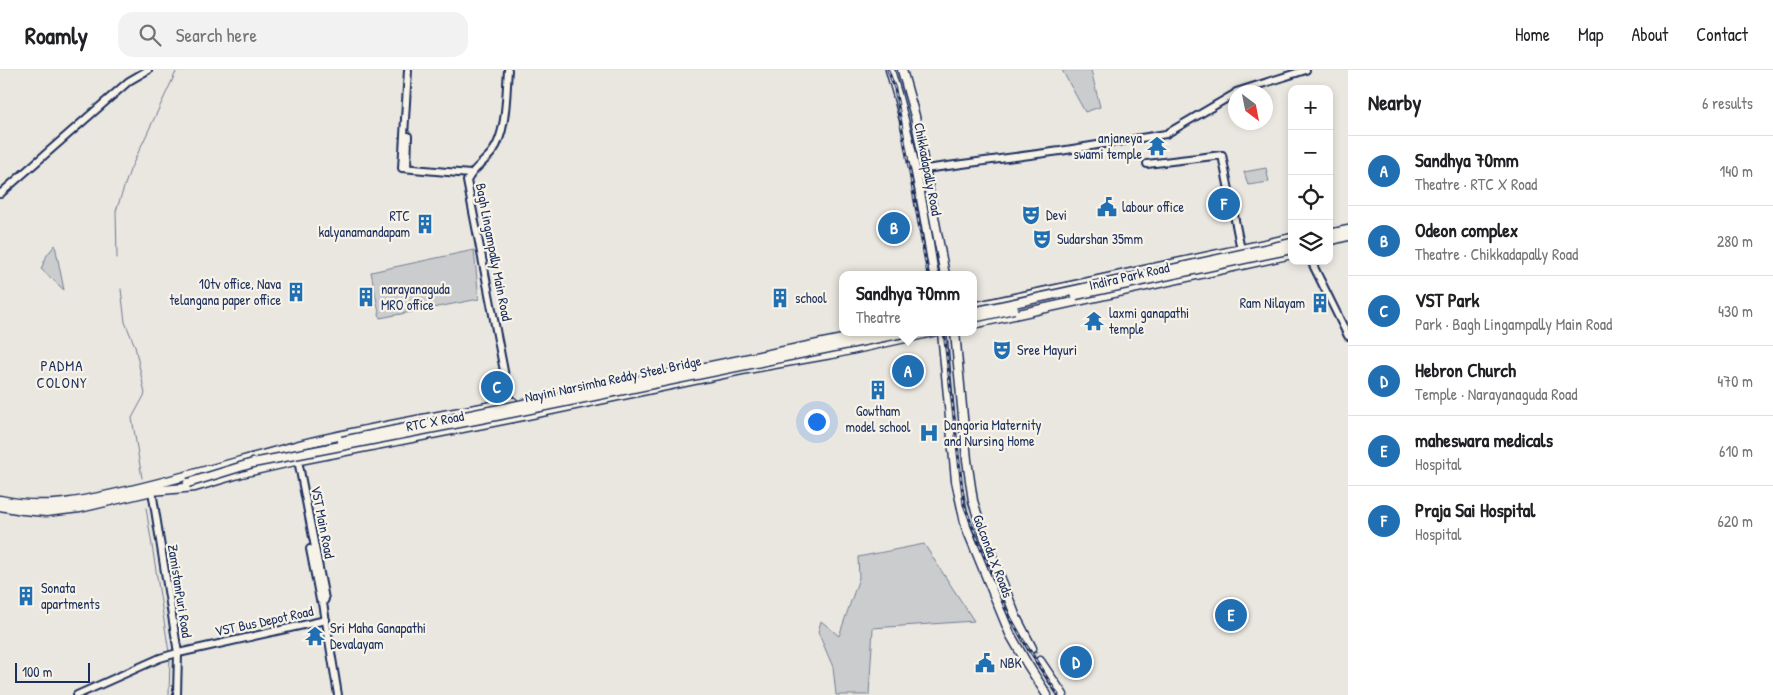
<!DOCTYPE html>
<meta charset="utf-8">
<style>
body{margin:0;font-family:"Patrick Hand",sans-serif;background:#f2f2f2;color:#202124}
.controls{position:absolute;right:15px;top:15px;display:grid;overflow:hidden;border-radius:10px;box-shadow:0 2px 8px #0003}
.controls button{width:45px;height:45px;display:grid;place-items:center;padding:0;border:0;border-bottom:1px solid #e0e0e0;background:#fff;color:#202124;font:25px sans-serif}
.compass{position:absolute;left:1228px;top:15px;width:45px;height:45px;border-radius:50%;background:#fff;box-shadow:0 2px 8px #0003;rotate:148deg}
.scale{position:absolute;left:15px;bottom:12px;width:75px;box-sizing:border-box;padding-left:5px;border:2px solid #1b2f5e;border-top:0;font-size:14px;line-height:18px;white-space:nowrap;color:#1b2f5e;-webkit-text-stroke:4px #f7f3e8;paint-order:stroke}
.you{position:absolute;left:816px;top:351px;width:18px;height:18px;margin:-12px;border:4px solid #fff;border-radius:50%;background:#1a73e8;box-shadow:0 0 0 8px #1a73e833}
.badge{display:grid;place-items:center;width:32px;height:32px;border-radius:50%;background:#1f6fb2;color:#fff;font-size:16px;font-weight:700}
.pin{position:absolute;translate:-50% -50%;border:2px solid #fff;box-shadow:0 1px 5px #0006}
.popup{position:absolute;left:839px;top:201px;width:138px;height:65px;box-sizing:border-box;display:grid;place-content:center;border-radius:10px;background:#fff;filter:drop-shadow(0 1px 4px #0005);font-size:16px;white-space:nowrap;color:#757577}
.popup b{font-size:19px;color:#202124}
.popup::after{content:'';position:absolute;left:50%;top:100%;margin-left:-10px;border:10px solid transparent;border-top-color:#fff}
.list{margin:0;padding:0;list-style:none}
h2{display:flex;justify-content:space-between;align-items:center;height:65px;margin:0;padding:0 20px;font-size:21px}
h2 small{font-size:16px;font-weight:400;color:#757577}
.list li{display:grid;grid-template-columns:32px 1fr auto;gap:15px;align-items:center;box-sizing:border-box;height:70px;padding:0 20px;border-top:1px solid #e0e0e0}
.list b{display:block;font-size:19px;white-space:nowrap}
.list p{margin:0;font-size:16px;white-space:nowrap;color:#757577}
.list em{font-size:16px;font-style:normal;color:#757577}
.icon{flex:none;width:28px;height:28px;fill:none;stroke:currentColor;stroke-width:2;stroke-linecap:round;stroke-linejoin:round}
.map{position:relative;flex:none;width:1348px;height:625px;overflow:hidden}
header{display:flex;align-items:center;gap:30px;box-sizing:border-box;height:70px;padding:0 25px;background:#fff;border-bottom:1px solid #e0e0e0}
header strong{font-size:24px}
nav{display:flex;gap:28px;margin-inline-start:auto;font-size:18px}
.search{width:350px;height:45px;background:#f2f2f2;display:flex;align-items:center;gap:12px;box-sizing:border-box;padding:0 18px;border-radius:15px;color:#757577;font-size:19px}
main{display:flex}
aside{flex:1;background:#fff}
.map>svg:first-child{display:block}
.green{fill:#cbcccd;stroke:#737e96}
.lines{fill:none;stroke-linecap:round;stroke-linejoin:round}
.stream{stroke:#6d7892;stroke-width:1}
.primary-tunnel{stroke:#c1c2c6;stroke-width:8;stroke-dasharray:8 4;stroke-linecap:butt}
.tertiary-casing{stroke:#1b2f5e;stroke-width:10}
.primary-casing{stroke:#1b2f5e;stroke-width:11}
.tertiary{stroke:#f7f3e8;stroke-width:6}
.primary{stroke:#f7f3e8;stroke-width:8}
.rail-casing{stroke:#1b2f5e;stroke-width:3}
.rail{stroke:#f7f3e8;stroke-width:1;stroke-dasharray:4;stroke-linecap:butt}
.primary-bridge-casing{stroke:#1b2f5e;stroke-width:11;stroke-linecap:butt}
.primary-bridge{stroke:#f7f3e8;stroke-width:8}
.labels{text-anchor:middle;stroke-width:4.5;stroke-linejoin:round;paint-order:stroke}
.poi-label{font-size:14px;fill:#1b2f5e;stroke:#f7f3e8;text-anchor:start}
.street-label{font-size:14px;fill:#1b2f5e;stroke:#f7f3e8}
.neighbourhood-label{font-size:15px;letter-spacing:1px;fill:#1b2f5e;stroke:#f7f3e8}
</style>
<header>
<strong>Roamly</strong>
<div class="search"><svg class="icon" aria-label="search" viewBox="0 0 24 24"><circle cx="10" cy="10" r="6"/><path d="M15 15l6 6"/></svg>Search here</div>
<nav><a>Home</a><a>Map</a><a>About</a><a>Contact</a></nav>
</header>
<main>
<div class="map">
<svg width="1348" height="625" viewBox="0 0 1348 625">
<rect width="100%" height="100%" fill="#eae7e0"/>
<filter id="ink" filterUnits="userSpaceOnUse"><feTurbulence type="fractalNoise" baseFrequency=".02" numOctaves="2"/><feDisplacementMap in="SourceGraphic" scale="10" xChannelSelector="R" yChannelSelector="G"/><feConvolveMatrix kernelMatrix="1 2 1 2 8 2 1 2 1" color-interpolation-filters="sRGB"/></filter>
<g filter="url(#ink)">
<g class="green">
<polygon points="1062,0 1091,0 1100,37 1085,42"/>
<polygon points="1266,98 1269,112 1248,115 1244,102"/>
<polygon points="55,175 64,220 41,199 47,185"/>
<polygon points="474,180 479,229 380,248 371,202"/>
<polygon points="924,474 974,551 873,558 869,625 836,625 833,597 818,562 821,551 839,566 859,508 858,487"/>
</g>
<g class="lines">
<g class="stream">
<polyline points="117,188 116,141 130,100 177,0"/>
<polyline points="121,219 125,252 135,276 145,324 132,348 142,408"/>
<polyline points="146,438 169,582"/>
<polyline points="169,625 170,588"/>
</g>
<polyline class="primary-tunnel" points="1032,578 1040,591"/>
<defs>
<g id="tertiary">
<polyline points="408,0 402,98 470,104"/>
<path d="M508,0C506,23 507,62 493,81C485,92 473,98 467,111L511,337"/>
<polyline points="1236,22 1306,0"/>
<polyline points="1147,94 1222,85 1241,180"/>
<polyline points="407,98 408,66"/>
<polyline points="925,99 1060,81 1166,64 1236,23"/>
<polyline points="0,124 129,11 148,0"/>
<polyline points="1311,191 1348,266"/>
<polyline points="297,385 325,529 323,533 338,625"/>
<polyline points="152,421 178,583 177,625"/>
<polyline points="310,479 320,530 323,533"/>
<polyline points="77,625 160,588 174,584 326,550"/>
</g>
<g id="primary">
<path d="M890,0C911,68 923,134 934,205"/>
<polyline points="902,0 915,46 945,205"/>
<polyline points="1329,164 1348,160"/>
<polyline points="1329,171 1348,166"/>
<polyline points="973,237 1292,168"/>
<polyline points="973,254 1292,184"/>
<polyline points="942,262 956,411 966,457 1010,564 1026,592 1047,625"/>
<polyline points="955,262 967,390 973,431 984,466 1016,547 1032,578"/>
<path d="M0,430C45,440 83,431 127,421C183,408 239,391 295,376C366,358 441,346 513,332"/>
<polyline points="0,436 23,440 46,442 80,438 152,421 195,417 242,403 295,391 513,348 742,300 837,283 933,262"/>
<polyline points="1040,591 1063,625"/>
</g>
</defs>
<use href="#tertiary" class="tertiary-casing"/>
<use href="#primary" class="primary-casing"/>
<use href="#tertiary" class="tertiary"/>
<use href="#primary" class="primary"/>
<defs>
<g id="rail">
<polyline points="888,0 895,19 928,205"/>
<polyline points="944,262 964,435 1005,538 1023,570 1058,625"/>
</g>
</defs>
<use href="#rail" class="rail-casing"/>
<use href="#rail" class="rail"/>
<defs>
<g id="primary-bridge">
<polyline points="1076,225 1292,179"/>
<polyline points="973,242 1292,173"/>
<polyline points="973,248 1014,239"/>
<polyline points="342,371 877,262"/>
<polyline points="188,413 253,393 501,345 908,262"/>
</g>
</defs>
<use href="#primary-bridge" class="primary-bridge-casing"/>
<use href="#primary-bridge" class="primary-bridge"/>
</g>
</g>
<defs>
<symbol id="temple-bare" viewBox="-9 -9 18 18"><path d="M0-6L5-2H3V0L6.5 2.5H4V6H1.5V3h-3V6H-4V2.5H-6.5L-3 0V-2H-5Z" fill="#1f6fb2" stroke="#f7f3e8" stroke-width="2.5" paint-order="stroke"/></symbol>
<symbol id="civic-bare" viewBox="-9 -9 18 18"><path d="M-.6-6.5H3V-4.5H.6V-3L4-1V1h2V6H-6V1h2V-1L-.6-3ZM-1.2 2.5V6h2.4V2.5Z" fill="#1f6fb2" stroke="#f7f3e8" stroke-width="2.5" paint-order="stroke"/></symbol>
<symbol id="theatre-bare" viewBox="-9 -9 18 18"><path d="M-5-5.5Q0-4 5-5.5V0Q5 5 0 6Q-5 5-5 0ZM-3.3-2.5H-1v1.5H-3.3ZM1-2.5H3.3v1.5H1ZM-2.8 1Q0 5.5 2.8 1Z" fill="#1f6fb2" stroke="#f7f3e8" stroke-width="2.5" paint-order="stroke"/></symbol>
<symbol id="building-bare" viewBox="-9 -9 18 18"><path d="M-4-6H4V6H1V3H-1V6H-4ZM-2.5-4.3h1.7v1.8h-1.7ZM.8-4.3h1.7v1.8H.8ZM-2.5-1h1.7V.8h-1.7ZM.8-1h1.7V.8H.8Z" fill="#1f6fb2" stroke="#f7f3e8" stroke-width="2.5" paint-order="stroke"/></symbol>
<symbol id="hospital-bare" viewBox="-9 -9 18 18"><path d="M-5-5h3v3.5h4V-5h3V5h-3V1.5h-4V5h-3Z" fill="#1f6fb2" stroke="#f7f3e8" stroke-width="2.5" paint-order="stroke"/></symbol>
</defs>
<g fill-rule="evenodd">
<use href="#temple-bare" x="1143" y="62" width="28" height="28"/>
<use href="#civic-bare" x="1093" y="123" width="28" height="28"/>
<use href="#theatre-bare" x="1017" y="131" width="28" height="28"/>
<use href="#building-bare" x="411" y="140" width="28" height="28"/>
<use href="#theatre-bare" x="1028" y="155" width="28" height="28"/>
<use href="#building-bare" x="282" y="208" width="28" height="28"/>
<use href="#building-bare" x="352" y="213" width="28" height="28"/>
<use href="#building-bare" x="766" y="214" width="28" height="28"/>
<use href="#building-bare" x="1306" y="219" width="28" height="28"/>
<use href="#temple-bare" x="1080" y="237" width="28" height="28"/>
<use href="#theatre-bare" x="988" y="266" width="28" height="28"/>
<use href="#building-bare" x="864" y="306" width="28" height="28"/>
<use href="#hospital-bare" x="915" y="349" width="28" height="28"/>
<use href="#building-bare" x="12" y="512" width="28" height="28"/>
<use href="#temple-bare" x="301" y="552" width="28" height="28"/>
<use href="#civic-bare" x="971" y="579" width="28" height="28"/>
</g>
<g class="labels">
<g class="poi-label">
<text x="1142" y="73" text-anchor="end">anjaneya<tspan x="1142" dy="16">swami temple</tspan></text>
<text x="1122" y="142">labour office</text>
<text x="1046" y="150">Devi</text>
<text x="410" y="151" text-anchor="end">RTC<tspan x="410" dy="16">kalyanamandapam</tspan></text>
<text x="1057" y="174">Sudarshan 35mm</text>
<text x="281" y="219" text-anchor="end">10tv office, Nava<tspan x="281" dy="16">telangana paper office</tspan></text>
<text x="381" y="224">narayanaguda<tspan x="381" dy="16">MRO office</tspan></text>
<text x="795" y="233">school</text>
<text x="1305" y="238" text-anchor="end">Ram Nilayam</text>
<text x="1109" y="248">laxmi ganapathi<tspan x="1109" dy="16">temple</tspan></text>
<text x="1017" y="285">Sree Mayuri</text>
<text x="878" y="346" text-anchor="middle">Gowtham<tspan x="878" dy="16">model school</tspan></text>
<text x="944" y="360">Dangoria Maternity<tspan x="944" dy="16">and Nursing Home</tspan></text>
<text x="41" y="523">Sonata<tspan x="41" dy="16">apartments</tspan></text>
<text x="330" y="563">Sri Maha Ganapathi<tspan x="330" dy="16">Devalayam</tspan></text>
<text x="1000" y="598">NBK</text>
</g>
<g class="street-label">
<text transform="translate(928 99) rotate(79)" y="5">Chikkadapally Road</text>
<text transform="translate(494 182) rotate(79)" y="5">Bagh Lingampally Main Road</text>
<text transform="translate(1129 206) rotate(-13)" y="5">Indira Park Road</text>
<text transform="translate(613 309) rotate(-12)" y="5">Nayini Narsimha Reddy Steel Bridge</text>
<text transform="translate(435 351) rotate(-11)" y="5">RTC X Road</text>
<text transform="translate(323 452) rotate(79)" y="5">VST Main Road</text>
<text transform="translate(993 486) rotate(69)" y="5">Golconda X Roads</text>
<text transform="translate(180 521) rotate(81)" y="5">ZamistanPuri Road</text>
<text transform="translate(264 551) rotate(-12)" y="5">VST Bus Depot Road</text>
</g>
<g class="neighbourhood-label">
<text x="62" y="301">PADMA<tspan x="62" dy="17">COLONY</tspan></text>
</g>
</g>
</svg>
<div class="controls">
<button>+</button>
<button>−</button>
<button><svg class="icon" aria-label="locate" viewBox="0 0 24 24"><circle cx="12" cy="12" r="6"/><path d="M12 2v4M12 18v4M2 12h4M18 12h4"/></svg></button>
<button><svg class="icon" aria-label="layers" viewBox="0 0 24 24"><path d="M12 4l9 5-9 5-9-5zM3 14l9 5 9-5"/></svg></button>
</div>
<svg class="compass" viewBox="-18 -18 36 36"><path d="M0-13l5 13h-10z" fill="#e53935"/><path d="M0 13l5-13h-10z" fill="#757577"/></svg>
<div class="scale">100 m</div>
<div class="you"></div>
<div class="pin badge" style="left:908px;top:301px">A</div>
<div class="popup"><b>Sandhya 70mm</b>Theatre</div>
<div class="pin badge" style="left:894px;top:158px">B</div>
<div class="pin badge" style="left:497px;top:317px">C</div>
<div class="pin badge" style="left:1076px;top:592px">D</div>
<div class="pin badge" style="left:1231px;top:545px">E</div>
<div class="pin badge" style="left:1224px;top:134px">F</div>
</div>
<aside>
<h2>Nearby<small>6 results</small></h2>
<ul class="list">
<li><span class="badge">A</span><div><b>Sandhya 70mm</b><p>Theatre · RTC X Road</p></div><em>140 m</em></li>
<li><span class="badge">B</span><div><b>Odeon complex</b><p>Theatre · Chikkadapally Road</p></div><em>280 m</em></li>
<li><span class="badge">C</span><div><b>VST Park</b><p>Park · Bagh Lingampally Main Road</p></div><em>430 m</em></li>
<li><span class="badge">D</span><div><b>Hebron Church</b><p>Temple · Narayanaguda Road</p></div><em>470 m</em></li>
<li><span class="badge">E</span><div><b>maheswara medicals</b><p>Hospital</p></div><em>610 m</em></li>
<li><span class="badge">F</span><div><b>Praja Sai Hospital</b><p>Hospital</p></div><em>620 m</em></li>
</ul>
</aside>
</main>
